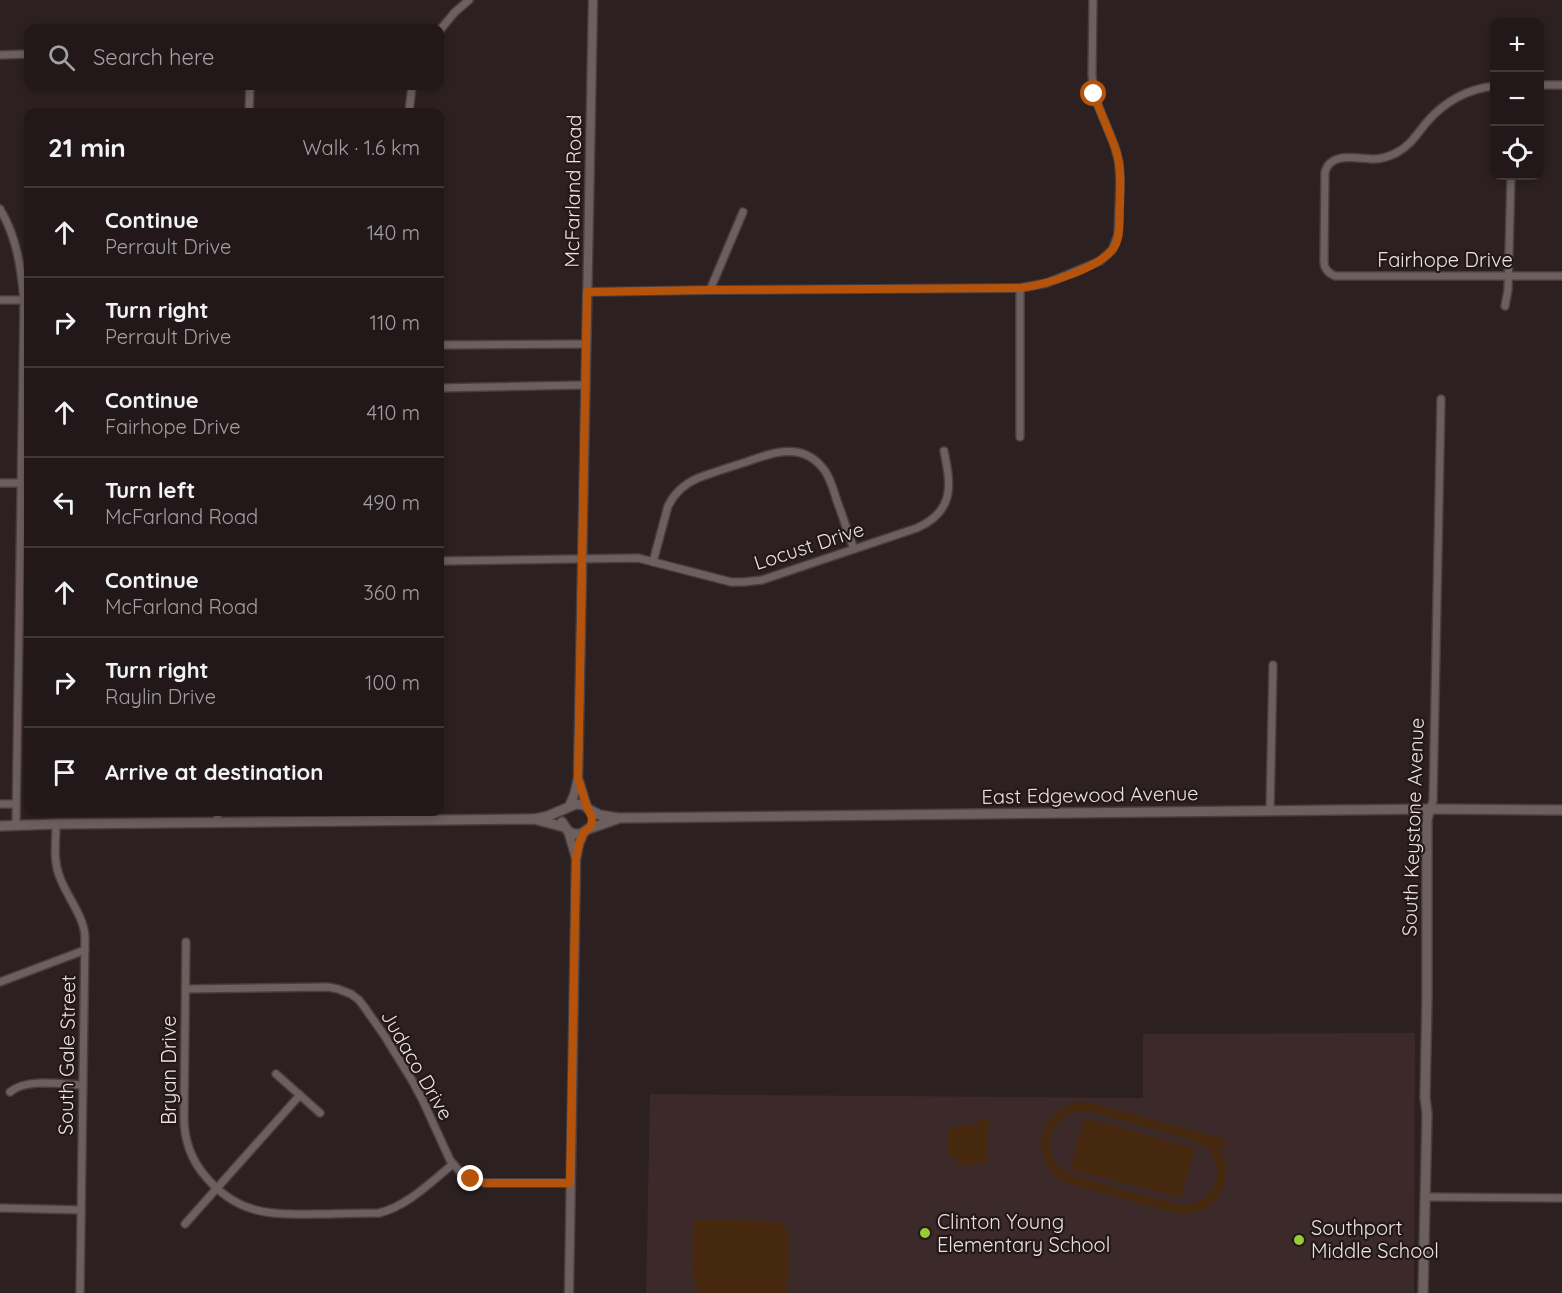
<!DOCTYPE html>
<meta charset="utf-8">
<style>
body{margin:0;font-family:Quicksand,sans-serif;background:#2a2122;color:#f1f3f6}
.controls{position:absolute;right:18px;top:18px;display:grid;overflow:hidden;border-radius:12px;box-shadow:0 3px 9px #0003}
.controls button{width:54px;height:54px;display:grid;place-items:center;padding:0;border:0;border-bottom:2px solid #3f3738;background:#221819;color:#f1f3f6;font:30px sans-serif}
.stop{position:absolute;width:18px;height:18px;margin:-14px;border:4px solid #b45309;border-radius:50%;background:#fff}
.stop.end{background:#b45309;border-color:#fff;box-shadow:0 2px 6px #0008}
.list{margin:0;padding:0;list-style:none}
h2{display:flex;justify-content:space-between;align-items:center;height:78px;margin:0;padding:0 24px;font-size:26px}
h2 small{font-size:20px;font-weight:400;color:#a2a0a2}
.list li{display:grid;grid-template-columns:39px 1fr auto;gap:18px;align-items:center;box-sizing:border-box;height:90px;padding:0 24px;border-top:2px solid #3f3738}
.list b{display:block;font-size:22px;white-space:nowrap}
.list p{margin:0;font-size:20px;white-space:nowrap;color:#a2a0a2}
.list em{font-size:20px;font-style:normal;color:#a2a0a2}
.icon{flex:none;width:33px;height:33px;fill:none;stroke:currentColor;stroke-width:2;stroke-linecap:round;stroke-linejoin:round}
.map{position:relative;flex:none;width:1562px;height:1293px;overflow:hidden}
.search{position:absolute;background:#221819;box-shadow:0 3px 9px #0003;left:24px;top:24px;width:420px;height:66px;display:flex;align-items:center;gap:15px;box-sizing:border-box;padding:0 21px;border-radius:12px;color:#a2a0a2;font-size:22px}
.panel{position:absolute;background:#221819;box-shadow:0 3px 9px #0003;left:24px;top:108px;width:420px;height:708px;border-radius:12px}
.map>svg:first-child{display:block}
.built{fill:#3c292a}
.green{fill:#45280e;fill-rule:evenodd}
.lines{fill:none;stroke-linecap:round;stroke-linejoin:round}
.minor-casing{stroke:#483e3f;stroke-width:10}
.tertiary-casing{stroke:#483e3f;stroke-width:11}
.secondary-casing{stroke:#483e3f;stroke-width:12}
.minor{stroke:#6e5f5f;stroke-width:7}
.tertiary{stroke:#6e5f5f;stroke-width:8}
.secondary{stroke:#6e5f5f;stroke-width:9}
.route{stroke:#b45309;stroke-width:8}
.poi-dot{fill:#99cb36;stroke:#231718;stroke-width:2}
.labels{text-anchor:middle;stroke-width:4.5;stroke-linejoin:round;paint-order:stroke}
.street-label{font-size:20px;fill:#ebe2e3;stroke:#231718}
.poi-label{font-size:20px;fill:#ebe2e3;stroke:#231718;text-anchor:start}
</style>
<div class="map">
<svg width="1562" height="1293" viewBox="0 0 1562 1293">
<rect width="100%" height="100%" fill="#2d2021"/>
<polygon class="built" points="1415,1033 1414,1293 646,1293 650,1094 1143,1098 1143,1034"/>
<g class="green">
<path d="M1081,1102L1094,1104L1228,1140L1225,1149L1219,1147C1227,1161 1229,1176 1222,1191C1216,1202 1205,1210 1193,1213C1176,1216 1156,1207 1139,1203C1117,1197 1095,1191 1073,1185C1027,1169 1034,1109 1081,1102ZM1081,1111L1092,1112L1192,1140C1231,1153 1223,1204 1182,1205L1074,1176C1039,1163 1044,1117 1081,1111Z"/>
<polygon points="1084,1118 1195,1148 1181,1198 1070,1169"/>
<path d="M990,1119V1131L987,1135V1164L958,1165L957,1158L948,1155V1128C958,1127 966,1124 976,1125L980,1120Z"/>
<polygon points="693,1219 779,1221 789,1231 788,1293 698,1293 692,1271"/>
</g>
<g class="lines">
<defs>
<g id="minor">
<polyline points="440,30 455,12 469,0"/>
<polyline points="0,55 28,54"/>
<polyline points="1540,85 1562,85"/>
<path d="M1494,86C1468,89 1444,102 1426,123C1417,134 1410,146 1396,153C1390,156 1381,159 1374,159C1357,159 1331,151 1325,172L1324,261C1324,269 1328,273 1335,276H1562"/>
<polyline points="249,112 250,86"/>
<polyline points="409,112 412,86"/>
<path d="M0,209C17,238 21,267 24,300L16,825"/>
<polyline points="710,290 743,212"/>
<polyline points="587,292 710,290 1020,288 1047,283 1100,261 1112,250 1118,235 1120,183 1119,163 1115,147 1096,100 1093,87 1092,74 1093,0"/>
<polyline points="0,300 28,300"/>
<polyline points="1505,306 1508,290 1511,176"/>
<polyline points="440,345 586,344"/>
<polyline points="440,388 585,385"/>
<polyline points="1020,437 1020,288"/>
<polyline points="0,483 28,483"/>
<path d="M440,561L638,558L731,582H744L762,580L917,528C955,511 951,485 944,451"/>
<path d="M653,562L668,506C675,492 684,484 698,478C714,472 730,467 746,462C774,452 804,441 825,471C831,480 834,491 837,501C843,517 848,533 854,549"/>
<polyline points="0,804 16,804"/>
<polyline points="1430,809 1433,801 1441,399"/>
<polyline points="1270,811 1273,665"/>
<polyline points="217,822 218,812"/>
<path d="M56,824C56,841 53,859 59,875C66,896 83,914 85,936L80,1293"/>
<path d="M186,942L184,1117C184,1139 191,1160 206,1177C237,1214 270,1215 315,1214C336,1214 358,1213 379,1213C406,1207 431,1182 453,1164"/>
<polyline points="0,982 85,950"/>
<polyline points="186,989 328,987 338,989 351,994 359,1000 365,1008 384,1035 413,1082 423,1101 450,1160 461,1173 471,1179 485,1183 570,1183"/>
<polyline points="276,1074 320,1113"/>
<path d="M10,1092C26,1078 61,1084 82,1085"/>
<polyline points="1425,1197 1562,1198"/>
<polyline points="0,1208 81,1210"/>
<polyline points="185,1224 300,1095"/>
</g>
<g id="tertiary">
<polyline points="579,781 587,807"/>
<polyline points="569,806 574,795 578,778 593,0"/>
<polyline points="568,831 576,858"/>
<polyline points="569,1293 576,859 579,844 584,832"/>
</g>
<g id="secondary">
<polyline points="534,819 548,816 576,804 584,805 590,810 600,815 618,818 1430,809 1562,810"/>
<polyline points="562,822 568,831 574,834 581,834 588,829 617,819"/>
<polyline points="0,826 56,824 534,819 564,827"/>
<polyline points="1423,1293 1427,1113 1425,1098 1427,999 1427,819 1430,809"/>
</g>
</defs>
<use href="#minor" class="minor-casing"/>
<use href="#tertiary" class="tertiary-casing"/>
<use href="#secondary" class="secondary-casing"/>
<use href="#minor" class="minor"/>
<use href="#tertiary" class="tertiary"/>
<use href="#secondary" class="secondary"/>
</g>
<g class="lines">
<path class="route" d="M471,1179L485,1183H570L576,859L579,844L584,832L591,826L592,818L587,807L578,778L587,292L710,290L1020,288C1045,285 1102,268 1115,246C1121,234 1119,218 1120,205C1120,188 1122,171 1117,154C1111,133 1100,114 1094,94"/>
</g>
<g class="poi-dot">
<circle cx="925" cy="1233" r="6"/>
<circle cx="1299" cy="1240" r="6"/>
</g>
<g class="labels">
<g class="street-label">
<text transform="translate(573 191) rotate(-89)" y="7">McFarland Road</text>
<text x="1445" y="267">Fairhope Drive</text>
<text transform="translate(809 546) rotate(-18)" y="7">Locust Drive</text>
<text transform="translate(1090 795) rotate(-1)" y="7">East Edgewood Avenue</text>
<text transform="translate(1413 827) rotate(-88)" y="7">South Keystone Avenue</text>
<text transform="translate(67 1055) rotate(-89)" y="7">South Gale Street</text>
<text transform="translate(417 1065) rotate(60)" y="7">Judaco Drive</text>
<text transform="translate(169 1070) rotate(-90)" y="7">Bryan Drive</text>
</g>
<g class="poi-label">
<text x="937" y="1229">Clinton Young<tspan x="937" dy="23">Elementary School</tspan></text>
<text x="1311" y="1235">Southport<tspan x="1311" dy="23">Middle School</tspan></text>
</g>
</g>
</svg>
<div class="controls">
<button>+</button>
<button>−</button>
<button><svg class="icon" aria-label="locate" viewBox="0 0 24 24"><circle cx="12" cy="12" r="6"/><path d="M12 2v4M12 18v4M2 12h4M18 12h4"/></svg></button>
</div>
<div class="stop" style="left:1094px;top:94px"></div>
<div class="stop end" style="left:471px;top:1179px"></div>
<div class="search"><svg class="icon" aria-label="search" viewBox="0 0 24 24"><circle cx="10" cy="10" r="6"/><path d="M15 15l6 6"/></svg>Search here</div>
<section class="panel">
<h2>21 min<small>Walk · 1.6 km</small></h2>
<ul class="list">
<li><svg class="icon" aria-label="ahead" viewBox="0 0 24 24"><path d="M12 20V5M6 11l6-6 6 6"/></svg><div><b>Continue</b><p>Perrault Drive</p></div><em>140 m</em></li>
<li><svg class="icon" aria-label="right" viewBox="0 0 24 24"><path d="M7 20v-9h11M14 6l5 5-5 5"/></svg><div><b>Turn right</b><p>Perrault Drive</p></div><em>110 m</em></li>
<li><svg class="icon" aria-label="ahead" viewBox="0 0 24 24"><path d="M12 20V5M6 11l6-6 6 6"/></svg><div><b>Continue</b><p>Fairhope Drive</p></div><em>410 m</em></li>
<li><svg class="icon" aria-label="left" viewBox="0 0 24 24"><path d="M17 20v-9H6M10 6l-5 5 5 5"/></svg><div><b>Turn left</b><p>McFarland Road</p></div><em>490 m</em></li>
<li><svg class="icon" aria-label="ahead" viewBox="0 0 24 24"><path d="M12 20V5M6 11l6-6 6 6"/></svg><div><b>Continue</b><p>McFarland Road</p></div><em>360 m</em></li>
<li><svg class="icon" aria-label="right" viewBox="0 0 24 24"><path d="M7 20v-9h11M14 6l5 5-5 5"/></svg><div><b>Turn right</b><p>Raylin Drive</p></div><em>100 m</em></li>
<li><svg class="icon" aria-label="arrive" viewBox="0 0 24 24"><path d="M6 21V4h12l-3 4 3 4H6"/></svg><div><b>Arrive at destination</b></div></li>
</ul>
</section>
</div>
